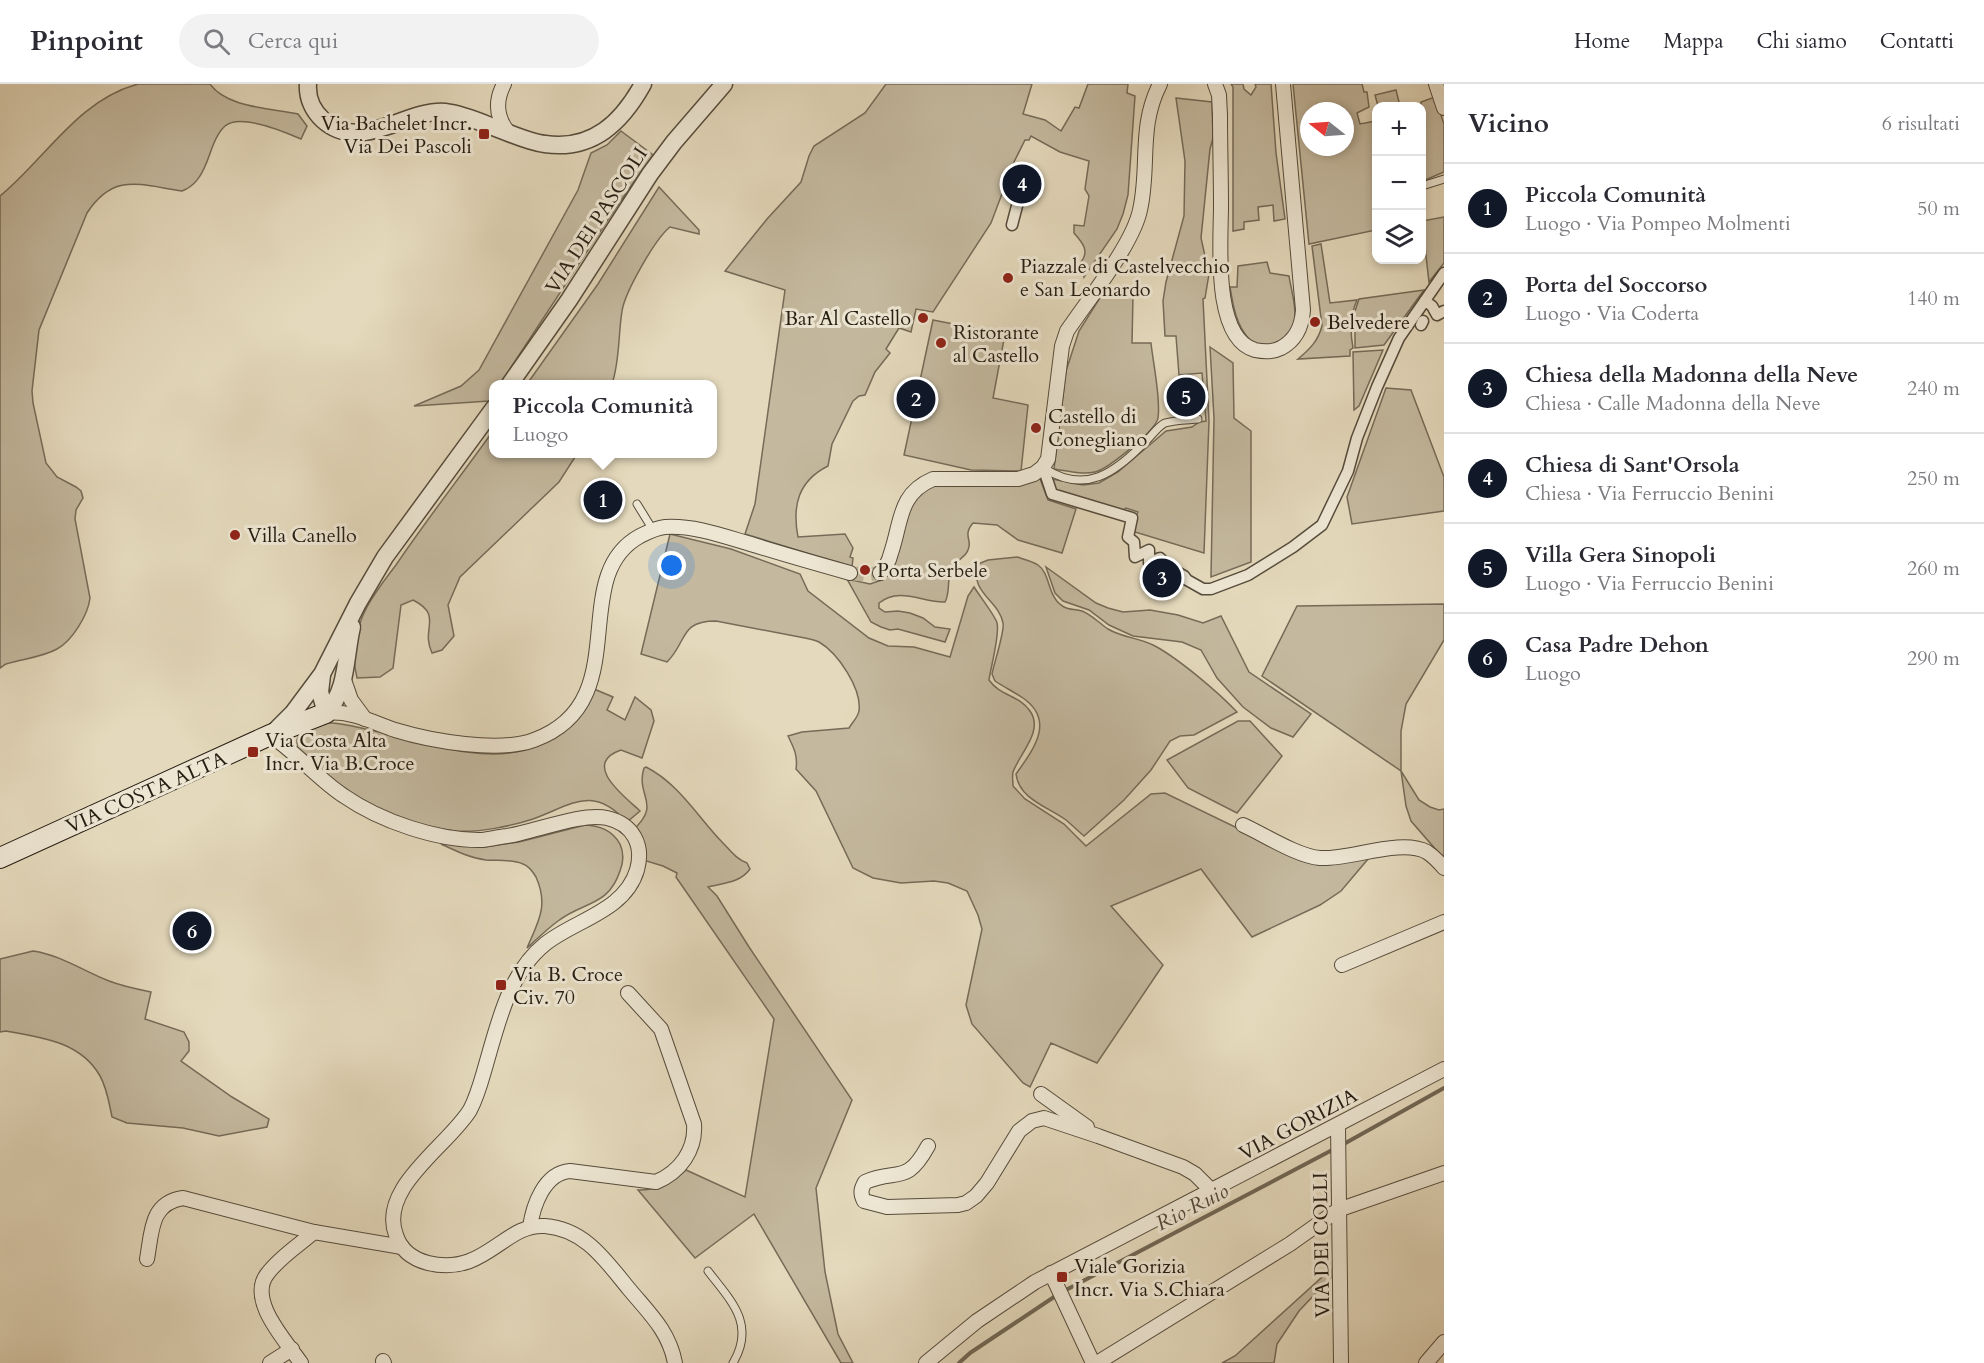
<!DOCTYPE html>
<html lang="it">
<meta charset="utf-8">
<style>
body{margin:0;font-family:Cardo,serif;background:#f2f2f3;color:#2b2b33}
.controls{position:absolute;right:18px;top:18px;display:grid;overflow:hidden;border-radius:12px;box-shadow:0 3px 9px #0003}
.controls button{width:54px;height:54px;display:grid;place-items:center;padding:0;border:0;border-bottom:2px solid #e1e1e2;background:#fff;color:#2b2b33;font:30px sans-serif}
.compass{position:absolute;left:1300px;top:18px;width:54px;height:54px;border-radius:50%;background:#fff;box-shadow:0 3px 9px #0003;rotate:287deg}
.you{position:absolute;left:672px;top:482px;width:21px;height:21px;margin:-15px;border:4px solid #fff;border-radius:50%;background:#1a73e8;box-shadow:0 0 0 9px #1a73e833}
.badge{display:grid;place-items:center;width:39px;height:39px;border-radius:50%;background:#111827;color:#fff;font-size:20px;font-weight:700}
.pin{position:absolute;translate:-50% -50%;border:3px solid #fff;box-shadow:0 2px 6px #0006}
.popup{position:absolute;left:489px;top:296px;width:228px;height:78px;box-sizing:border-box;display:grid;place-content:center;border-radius:12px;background:#fff;filter:drop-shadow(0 2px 4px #0005);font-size:20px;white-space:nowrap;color:#7c7c81}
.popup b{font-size:22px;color:#2b2b33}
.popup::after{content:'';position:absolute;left:50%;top:100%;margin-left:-12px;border:12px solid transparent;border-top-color:#fff}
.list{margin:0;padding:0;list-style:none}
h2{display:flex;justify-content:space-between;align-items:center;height:78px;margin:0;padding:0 24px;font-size:26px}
h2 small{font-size:20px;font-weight:400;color:#7c7c81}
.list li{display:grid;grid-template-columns:39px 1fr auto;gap:18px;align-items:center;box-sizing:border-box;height:90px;padding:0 24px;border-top:2px solid #e1e1e2}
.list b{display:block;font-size:22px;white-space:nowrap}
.list p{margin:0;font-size:20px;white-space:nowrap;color:#7c7c81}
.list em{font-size:20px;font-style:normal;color:#7c7c81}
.icon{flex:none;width:33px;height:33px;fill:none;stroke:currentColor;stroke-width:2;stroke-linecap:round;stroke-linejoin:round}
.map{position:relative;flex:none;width:1444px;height:1279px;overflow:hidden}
header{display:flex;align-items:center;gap:36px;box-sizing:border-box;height:84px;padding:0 30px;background:#fff;border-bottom:2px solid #e1e1e2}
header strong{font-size:28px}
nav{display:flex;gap:33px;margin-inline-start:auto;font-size:21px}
.search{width:420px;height:54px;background:#f2f2f3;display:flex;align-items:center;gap:15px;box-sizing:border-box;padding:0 21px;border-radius:33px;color:#7c7c81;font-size:22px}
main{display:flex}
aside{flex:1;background:#fff}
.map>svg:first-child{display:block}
.green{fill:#c4b99f;stroke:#756b58;stroke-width:1.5;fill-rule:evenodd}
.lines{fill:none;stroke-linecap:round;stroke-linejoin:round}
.stream{stroke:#716755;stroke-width:4}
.minor-tunnel{stroke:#beb39a;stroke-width:14;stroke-dasharray:14 7;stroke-linecap:butt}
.service-casing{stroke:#564c3c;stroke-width:9}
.pedestrian-casing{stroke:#564c3c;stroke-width:13}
.minor-casing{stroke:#564c3c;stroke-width:16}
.tertiary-casing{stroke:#564c3c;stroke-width:19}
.secondary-casing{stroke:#261d12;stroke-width:22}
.service{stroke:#ede6d3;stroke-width:7}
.pedestrian{stroke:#ede6d3;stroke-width:10}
.minor{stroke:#ede6d3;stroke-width:14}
.tertiary{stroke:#ede6d3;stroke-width:16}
.secondary{stroke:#ede6d3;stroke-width:20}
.poi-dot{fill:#8f2418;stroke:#ede6d3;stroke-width:2}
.labels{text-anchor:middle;stroke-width:6;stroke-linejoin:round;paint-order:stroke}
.poi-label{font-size:20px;fill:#261d12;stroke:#ede6d3;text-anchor:start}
.street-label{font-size:20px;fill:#261d12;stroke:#ede6d3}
.water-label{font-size:21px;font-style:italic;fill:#524839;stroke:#ede6d3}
</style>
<header>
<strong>Pinpoint</strong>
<div class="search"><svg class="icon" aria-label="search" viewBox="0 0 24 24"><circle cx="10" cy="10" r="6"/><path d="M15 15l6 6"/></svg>Cerca qui</div>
<nav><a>Home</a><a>Mappa</a><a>Chi siamo</a><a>Contatti</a></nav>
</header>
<main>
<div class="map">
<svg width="1444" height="1279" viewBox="0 0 1444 1279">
<rect width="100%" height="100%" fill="#e4d9bc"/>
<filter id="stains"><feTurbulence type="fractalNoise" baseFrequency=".00333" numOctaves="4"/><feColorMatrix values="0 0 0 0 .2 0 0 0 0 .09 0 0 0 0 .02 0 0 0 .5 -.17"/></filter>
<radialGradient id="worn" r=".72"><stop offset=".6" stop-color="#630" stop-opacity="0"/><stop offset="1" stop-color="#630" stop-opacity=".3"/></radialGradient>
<g class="green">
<path d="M138,0H210C227,24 271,24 298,30L307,42L301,55C285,48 240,29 225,42C215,51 211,68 206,80C201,92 195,102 182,107C140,101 114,88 87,129L39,246L32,307L33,319L46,379L57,393L76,403L81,407L83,414L76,426L75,435L90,514C88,531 72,557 57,565C43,573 22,575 6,580L0,584V112C46,74 78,16 138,0Z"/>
<path d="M886,0H1032L1023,30L1045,36L1061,47L1075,23L1079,24L1088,0H1128L1127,9L1135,12L1128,111L1123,130L1117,145L1084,193L1081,178C1090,167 1082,158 1074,149V141L1084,142L1089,112L1085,105L1089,77L1060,68L1031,52L1029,56H1025L1014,78L991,139L933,228L916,225L911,248L899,244L886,265L890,269L875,288L865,311L859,312L853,317L832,360L828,382C798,397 792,422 798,453L845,450L853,464L850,473L853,474L852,483L745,450L755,420L785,206L725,187L767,135L801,98L809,72L814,62L865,29Z"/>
<polygon points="1231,0 1243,0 1244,5 1251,11 1256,3 1255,0 1271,0 1276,69 1285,135 1274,137 1273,121 1258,123 1259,136 1244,138 1244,145 1233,147 1233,3"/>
<path d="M1293,0H1362L1364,8H1367L1369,23L1357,29L1360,40L1376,37V146L1309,160ZM1309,27H1345V63H1309Z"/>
<polygon points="1396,6 1400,22 1378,22 1375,11"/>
<polygon points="1435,13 1444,40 1444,88 1425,96 1422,93 1421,18"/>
<polygon points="1176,14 1212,18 1213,54 1210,65 1201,154 1209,190 1205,214 1203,215 1209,337 1204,469 1135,448 1135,435 1138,428 1126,424 1122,427 1056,406 1052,395 1083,401 1099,399 1118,388 1166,347 1192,343 1199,338 1206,337 1202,289 1179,291 1176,252 1165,252 1163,217 1166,198 1184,132 1185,77"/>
<polygon points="621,47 653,71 617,122 500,300 494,300 493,310 489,317 414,322 461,302 479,286 578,106 591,69 607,61"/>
<path d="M659,103L699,146V150L670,143C655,155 625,208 622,227C618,252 620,276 612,300H527L598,200Z"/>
<polygon points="1444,133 1444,179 1429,198 1422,137"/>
<path d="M1321,160L1330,219L1357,216C1350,231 1350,248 1353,264L1350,266V272L1298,275C1310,265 1318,257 1322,242L1312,162Z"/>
<path d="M1267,178L1270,189L1289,192C1291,205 1296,221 1295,234C1294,253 1265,271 1250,256C1236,242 1233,221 1230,203H1237L1238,182Z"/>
<polygon points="1424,206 1384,261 1355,264 1355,227 1359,215"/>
<path d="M1103,209L1133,212L1132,259H1151C1153,279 1161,315 1158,334C1156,346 1108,385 1095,388C1081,391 1068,387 1054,385L1066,287L1079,247Z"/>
<polygon points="933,236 1005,250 993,314 1028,321 1021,387 971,386 904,371"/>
<polygon points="1210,263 1233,279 1234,334 1251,347 1251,478 1211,493 1214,334"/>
<polygon points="1383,266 1359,322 1354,326 1353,268"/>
<polygon points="1386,304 1411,306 1444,393 1444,427 1352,440 1347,413"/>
<path d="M493,347L494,370H577L559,398L460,493L448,521L454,552L442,566L432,569C420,544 444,532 413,516L401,521L393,584L380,593L357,594C351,572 356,543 367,523C375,508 386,494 396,481C427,435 461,392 493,347Z"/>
<path d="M1039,392L1048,416L1076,425L1062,469L1018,456L997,441L973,439C962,452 973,456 968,466C966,473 955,477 952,484C946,494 951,507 945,518C923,519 900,502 879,519V524L885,528L898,527L910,529L923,534L935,543L950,545L945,558L898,545L890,546L881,543L871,538L847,495L870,500L882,496L881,493L916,411L932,400Z"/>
<path d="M670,450L731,465L800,490L808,507L869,554L888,562L914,563L950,573L968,512L974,503C979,511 996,533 997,539C1000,550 991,582 989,596C1000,612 1019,611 1030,627C1044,647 1020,669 1013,688C1012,692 1013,697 1013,702L1025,715L1064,740L1086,762L1151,710L1165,709L1297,773L1315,778L1368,775L1341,807L1320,821L1252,853L1201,785L1111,822L1163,881L1097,979L1051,959L1030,1003L1023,999L972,940L966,921L982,845L978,831L967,807L948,799L934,797L901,799L873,794L853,784L816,707L796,685C798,672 794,664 788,652L802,648L849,644C852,639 858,633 859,627C862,605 838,569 819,558C815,556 810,555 805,554L716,537C679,537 688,557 667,578L641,570Z"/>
<path d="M1017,473C1023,475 1032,477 1038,481C1051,490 1047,514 1064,523C1069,526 1076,525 1082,527C1092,531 1099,539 1108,545C1123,554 1141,554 1155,562C1179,575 1218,608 1237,628L1194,651L1180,652L1170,657L1151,686L1124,716L1084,752C1078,747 1072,741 1066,736C1048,723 1019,715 1016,690C1033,666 1056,637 1023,614C1014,608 1004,603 995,597L992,590C994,579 1005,547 1003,539C999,516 969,509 978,480L988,476Z"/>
<polygon points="1046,483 1096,519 1108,524 1123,528 1150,526 1178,531 1203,539 1221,532 1249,588 1311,630 1293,653 1271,644 1243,623 1217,594 1201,566 1182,558 1133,552 1109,541 1089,526 1063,517 1055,509"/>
<polygon points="1444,520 1444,556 1406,620 1401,647 1401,687 1419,716 1430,723 1439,726 1444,725 1444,775 1411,737 1406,722 1401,687 1262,592 1297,522"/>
<path d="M594,605L613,613L607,626L625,636L635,613L651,626L654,637L642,674L621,666C581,680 624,712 640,727L627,738C592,700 572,721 533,735C512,742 478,749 456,747C422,743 377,730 349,710C330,697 314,679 297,664V656L300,648L325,639H332C389,644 472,684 527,665Z"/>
<polygon points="1238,637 1250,637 1282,672 1237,729 1188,704 1167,676"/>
<path d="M646,683C678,699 698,733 722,758C731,767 736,775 747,779L750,785C740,799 723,799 708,803L717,812L749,863L852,1016L816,1104L825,1188L838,1250L853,1279H841L754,1130L695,1174L638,1106C661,1106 669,1100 686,1086L745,1113L774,935L676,793L677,789L663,782L643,776L632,747C663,719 635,713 644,684Z"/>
<path d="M585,741C600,742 612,746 620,760C624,769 624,777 620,787C608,823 584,817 558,837C547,845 537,855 527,864C538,838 549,822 536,793C533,788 529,782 523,780C512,775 497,777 486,776C470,774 456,767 441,760L484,763L519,758Z"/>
<path d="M33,867C61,871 83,887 109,897C122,902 136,905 151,908L145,935L184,948L189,958V967L181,977L232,1013L269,1035L267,1043L219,1052L183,1044L127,1039L112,1033C109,1019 107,1004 100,992C81,958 41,953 6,947L0,948V875Z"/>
<polygon points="1331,1185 1332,1192 1299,1227 1277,1260 1274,1279 1222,1279 1235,1272"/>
</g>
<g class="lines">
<g class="stream">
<polyline points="1342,1061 1444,1004"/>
<polyline points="1064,1207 1336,1064"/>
<polyline points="959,1279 970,1269 1057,1211"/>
</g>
<polyline class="minor-tunnel" points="850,489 867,491 880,489"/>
<defs>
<g id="service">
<polyline points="1422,102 1444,95"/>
<path d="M1044,384C1085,411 1115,389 1145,358C1151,353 1158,342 1165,339C1175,336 1188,336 1198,335"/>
<polyline points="637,420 653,446"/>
<path d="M708,1187C731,1217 756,1240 733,1279"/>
</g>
<g id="pedestrian">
<polyline points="1012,141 1018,118"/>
<polyline points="1425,217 1432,222 1437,231 1444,227"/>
<polyline points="1421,241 1423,237"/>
<polyline points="1043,383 1052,410 1132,434 1128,453 1134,458 1135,473 1149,466 1149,479 1160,474 1168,483 1184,492 1187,496 1203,505 1211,505 1248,491 1293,463 1322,441 1348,387 1357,354 1377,303 1399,254 1444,189"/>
</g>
<g id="minor">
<path d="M504,0C495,17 496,33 508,48"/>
<path d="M1215,0L1219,11L1220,31C1220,61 1221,92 1221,122C1221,157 1212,254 1255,266C1264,268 1273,268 1281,264C1296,256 1302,242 1303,226L1283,0"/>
<polyline points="1436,0 1444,24"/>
<path d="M880,489C886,484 889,477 891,469C902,437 898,410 933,395H1018L1034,390L1043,383L1048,375L1062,262L1067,247C1088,216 1133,160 1140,126C1150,82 1138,43 1160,0"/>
<polyline points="343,593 351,616 365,635"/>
<path d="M326,629C350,626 372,638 395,646C431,657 499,669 534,656C638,618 565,493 640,452C648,448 655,444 665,443C695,441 726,453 754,461C786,471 818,480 850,489"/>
<path d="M270,651C297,669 318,695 344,712C380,737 438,757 482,756C490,755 499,753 507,752C534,748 582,728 607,734C633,740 644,761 637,786C625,827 575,836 545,860C508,890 498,940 485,984C481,998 477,1013 470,1026C448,1062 378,1104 396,1151C401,1167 413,1175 428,1179C485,1193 504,1139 545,1142C585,1145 606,1177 629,1205C649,1229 669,1247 675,1279"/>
<path d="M1243,741C1265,751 1297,772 1320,774C1349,776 1401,754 1427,768C1433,772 1439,778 1444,784"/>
<polyline points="1342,881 1444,838"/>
<polyline points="1041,1010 1087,1043"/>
<polyline points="1338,1042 1341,1279"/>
<path d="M928,1062C906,1102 898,1084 865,1098C861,1105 860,1109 864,1117L887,1123L958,1121L966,1119L976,1112L987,1099L1019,1047L1032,1037L1044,1034L1098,1052L1183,1083L1195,1090L1212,1107"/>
<path d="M530,1143C533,1122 544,1089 570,1087L656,1098C680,1088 696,1066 694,1040L661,945L628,909"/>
<path d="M147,1175C152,1148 150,1119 183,1114L314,1148L402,1163"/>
<polyline points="1051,1189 1093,1279"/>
<polyline points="383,1277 384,1279"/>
<polyline points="270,1279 292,1265"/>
<path d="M301,1279C286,1257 246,1215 268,1189C280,1173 299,1161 314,1148"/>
<polyline points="926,1279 977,1237 1035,1198 1444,985"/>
<polyline points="1097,1279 1290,1160 1338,1126 1444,1089"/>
<polyline points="1426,1279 1444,1258"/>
</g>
<g id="tertiary">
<path d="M308,0C307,14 313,27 323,36C361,70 405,25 445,28C462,30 478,37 493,43C510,49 528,58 545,60C593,67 622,38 643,0"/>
<polyline points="510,300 569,216 650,90 674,58 724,0"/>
<path d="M322,591L320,608L326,629C348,607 345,571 352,543"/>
<polyline points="273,649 293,629 322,590 358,519 385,473 494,324"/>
</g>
<polyline id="secondary" points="0,774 270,651 326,629"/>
</defs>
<use href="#service" class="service-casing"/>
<use href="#pedestrian" class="pedestrian-casing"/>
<use href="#minor" class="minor-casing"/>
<use href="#tertiary" class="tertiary-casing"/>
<use href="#secondary" class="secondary-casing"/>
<use href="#service" class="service"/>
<use href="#pedestrian" class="pedestrian"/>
<use href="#minor" class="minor"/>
<use href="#tertiary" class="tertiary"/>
<use href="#secondary" class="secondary"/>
</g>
<g class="poi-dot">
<rect x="478" y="44" width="12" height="12" rx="3"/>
<circle cx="1008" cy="194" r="6"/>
<circle cx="923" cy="234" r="6"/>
<circle cx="1315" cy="238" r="6"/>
<circle cx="941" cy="259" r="6"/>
<circle cx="1036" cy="344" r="6"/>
<circle cx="235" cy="451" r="6"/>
<circle cx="865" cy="486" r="6"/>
<rect x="247" y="662" width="12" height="12" rx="3"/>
<rect x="495" y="895" width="12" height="12" rx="3"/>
<rect x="1056" y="1187" width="12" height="12" rx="3"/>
</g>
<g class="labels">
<g class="poi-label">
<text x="472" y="46" text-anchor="end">Via Bachelet Incr.<tspan x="472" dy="23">Via Dei Pascoli</tspan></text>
<text x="1020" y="189">Piazzale di Castelvecchio<tspan x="1020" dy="23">e San Leonardo</tspan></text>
<text x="911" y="241" text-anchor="end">Bar Al Castello</text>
<text x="1327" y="245">Belvedere</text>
<text x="953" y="255">Ristorante<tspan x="953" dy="23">al Castello</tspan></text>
<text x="1048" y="339">Castello di<tspan x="1048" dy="23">Conegliano</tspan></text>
<text x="247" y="458">Villa Canello</text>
<text x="877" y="493">Porta Serbele</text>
<text x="265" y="663">Via Costa Alta<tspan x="265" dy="23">Incr. Via B.Croce</tspan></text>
<text x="513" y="897">Via B. Croce<tspan x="513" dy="23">Civ. 70</tspan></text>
<text x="1074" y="1189">Viale Gorizia<tspan x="1074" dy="23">Incr. Via S.Chiara</tspan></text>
</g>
<g class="street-label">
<text transform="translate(596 136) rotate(-57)" y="7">VIA DEI PASCOLI</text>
<text transform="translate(146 708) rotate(-24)" y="7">VIA COSTA ALTA</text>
<text transform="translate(1298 1040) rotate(-28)" y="7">VIA GORIZIA</text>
<text transform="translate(1321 1161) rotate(-91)" y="7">VIA DEI COLLI</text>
</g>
<g class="water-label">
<text transform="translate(1192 1123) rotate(-27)" y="7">Rio Ruio</text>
</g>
</g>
<rect width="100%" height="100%" filter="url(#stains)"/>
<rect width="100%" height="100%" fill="url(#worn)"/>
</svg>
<div class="controls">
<button>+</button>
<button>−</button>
<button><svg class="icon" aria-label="layers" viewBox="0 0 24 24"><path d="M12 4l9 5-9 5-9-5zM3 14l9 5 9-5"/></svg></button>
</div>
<svg class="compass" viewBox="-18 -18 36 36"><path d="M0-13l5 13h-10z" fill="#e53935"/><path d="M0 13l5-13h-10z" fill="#7c7c81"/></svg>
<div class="you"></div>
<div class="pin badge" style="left:603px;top:416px">1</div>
<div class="popup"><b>Piccola Comunità</b>Luogo</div>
<div class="pin badge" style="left:916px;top:315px">2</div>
<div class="pin badge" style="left:1162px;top:494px">3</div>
<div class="pin badge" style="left:1022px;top:100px">4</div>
<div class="pin badge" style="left:1186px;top:313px">5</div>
<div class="pin badge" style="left:192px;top:847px">6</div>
</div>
<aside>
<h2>Vicino<small>6 risultati</small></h2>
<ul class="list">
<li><span class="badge">1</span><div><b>Piccola Comunità</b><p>Luogo · Via Pompeo Molmenti</p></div><em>50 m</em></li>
<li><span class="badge">2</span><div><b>Porta del Soccorso</b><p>Luogo · Via Coderta</p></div><em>140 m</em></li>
<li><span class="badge">3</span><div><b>Chiesa della Madonna della Neve</b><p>Chiesa · Calle Madonna della Neve</p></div><em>240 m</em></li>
<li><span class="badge">4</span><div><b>Chiesa di Sant'Orsola</b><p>Chiesa · Via Ferruccio Benini</p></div><em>250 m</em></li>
<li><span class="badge">5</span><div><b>Villa Gera Sinopoli</b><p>Luogo · Via Ferruccio Benini</p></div><em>260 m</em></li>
<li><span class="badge">6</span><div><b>Casa Padre Dehon</b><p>Luogo</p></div><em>290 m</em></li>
</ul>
</aside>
</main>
